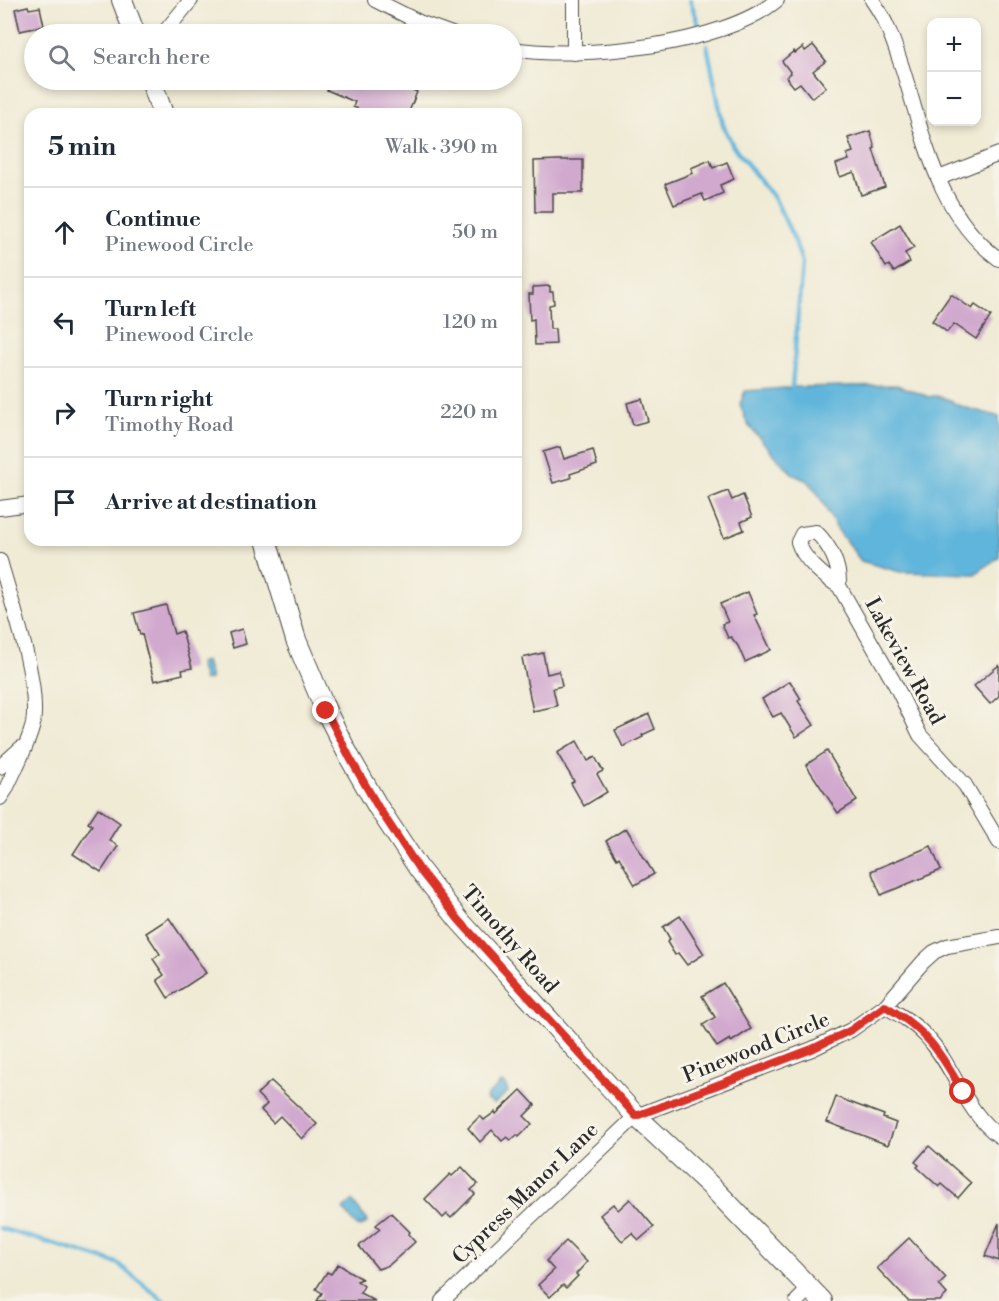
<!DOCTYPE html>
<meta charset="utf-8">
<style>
body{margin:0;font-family:"Libre Bodoni",serif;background:#f6f6f7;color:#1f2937}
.controls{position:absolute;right:18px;top:18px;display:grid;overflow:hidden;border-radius:12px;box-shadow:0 3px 9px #0003}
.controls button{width:54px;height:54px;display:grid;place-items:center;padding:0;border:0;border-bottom:2px solid #e0e1e3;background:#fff;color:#1f2937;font:30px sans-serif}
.stop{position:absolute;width:18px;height:18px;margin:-14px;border:4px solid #d93025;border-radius:50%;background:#fff}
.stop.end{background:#d93025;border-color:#fff;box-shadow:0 2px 6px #0008}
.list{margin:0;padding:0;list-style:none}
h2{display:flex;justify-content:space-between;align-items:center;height:78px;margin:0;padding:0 24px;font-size:26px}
h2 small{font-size:20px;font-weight:400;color:#747a83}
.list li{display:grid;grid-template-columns:39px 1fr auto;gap:18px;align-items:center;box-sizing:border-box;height:90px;padding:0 24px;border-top:2px solid #e0e1e3}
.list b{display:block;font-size:22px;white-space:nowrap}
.list p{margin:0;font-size:20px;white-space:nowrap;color:#747a83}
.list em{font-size:20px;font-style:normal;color:#747a83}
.icon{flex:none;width:33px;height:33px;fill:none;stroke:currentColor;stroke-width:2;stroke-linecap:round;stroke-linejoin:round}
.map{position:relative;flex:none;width:999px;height:1301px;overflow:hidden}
.search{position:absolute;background:#fff;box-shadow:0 3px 9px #0003;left:24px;top:24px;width:498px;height:66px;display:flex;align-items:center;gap:15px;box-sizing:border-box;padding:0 21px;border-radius:33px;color:#747a83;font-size:22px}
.panel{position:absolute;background:#fff;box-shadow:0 3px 9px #0003;left:24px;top:108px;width:498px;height:438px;border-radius:18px}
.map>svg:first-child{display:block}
.water{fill:#5fb5db;stroke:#457083;stroke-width:1.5}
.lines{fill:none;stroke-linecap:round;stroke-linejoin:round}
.stream{stroke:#5fb5db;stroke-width:4.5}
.building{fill:#d1a9cf}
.street-casing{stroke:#494844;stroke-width:16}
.secondary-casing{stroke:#494844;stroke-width:22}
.street{stroke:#fff;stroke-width:14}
.secondary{stroke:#fff;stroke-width:20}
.route{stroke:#d93025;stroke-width:8}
.labels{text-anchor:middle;stroke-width:6;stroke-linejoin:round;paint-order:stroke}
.street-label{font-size:21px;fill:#2b2b2b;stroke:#f7f3e8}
</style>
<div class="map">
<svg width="999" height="1301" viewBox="0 0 999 1301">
<rect width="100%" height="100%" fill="#f7f3e8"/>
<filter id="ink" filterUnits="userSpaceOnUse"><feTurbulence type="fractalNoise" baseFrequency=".0167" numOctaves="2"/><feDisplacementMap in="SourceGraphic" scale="12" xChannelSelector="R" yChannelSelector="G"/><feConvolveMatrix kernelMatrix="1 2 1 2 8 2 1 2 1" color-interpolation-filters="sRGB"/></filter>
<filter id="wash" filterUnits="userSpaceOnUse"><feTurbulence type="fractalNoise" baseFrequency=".008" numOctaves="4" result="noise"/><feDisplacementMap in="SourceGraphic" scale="24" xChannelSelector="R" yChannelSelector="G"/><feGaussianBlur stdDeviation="1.35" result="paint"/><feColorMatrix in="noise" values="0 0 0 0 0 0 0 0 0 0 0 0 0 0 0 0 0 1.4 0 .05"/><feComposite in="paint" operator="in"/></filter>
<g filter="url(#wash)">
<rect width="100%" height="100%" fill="#f0ebd5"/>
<g class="water">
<path d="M897,385L929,397C941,393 950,402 961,406C973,411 987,412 999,417V557L975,574L900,572L861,561L837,529L818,494L808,481L794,475L780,461L748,425L740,404L745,391L798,387Z"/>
<polygon points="206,661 211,679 204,681 199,663"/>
<polygon points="501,1083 505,1084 508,1092 494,1104 486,1100 487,1096"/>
<polygon points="352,1201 367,1220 365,1221 367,1223 361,1227 360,1225 357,1227 343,1209"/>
</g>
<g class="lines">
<g class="stream">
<polyline points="690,0 698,23"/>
<polyline points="707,45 723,125 733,146 775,199 795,241 802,263 792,387"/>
<polyline points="0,1228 117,1263 164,1301"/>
</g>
</g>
<g id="blocks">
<g class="building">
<polygon points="28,6 29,9 40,7 44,26 20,31 15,9"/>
<polygon points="813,45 826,61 813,71 826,87 812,98 800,83 794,87 786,77 791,73 782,61 794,51 795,53 803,47 805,51"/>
<polygon points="332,80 398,80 407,83 406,87 417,92 408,114 392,114 384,110 382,114 361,114 362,110 353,107 355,102 327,90"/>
<polygon points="870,131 875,148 873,149 885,187 861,195 854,172 840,177 836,164 849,160 847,154 853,152 848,138"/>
<polygon points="559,160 583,160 583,193 553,193 553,212 535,212 534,161"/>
<polygon points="710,160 713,168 727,162 734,179 720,185 723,193 705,201 702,194 674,205 665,184 693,173 691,168"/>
<polygon points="900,224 914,248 905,253 910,262 894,272 889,265 886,267 871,242"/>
<polygon points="550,286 550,292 553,292 554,304 549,305 550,329 555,329 556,344 535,345 534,319 530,320 529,294 533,294 533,287"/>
<polygon points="951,294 972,309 975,305 991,316 976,339 954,324 947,332 932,321"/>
<polygon points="642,399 648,421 633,425 627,403"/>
<polygon points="560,447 564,459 593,450 597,465 570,474 571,478 553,483 543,452"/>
<polygon points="728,491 732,500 743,495 752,517 741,522 744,530 724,538 708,499"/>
<polygon points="748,592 757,614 754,615 771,650 745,662 738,646 731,637 728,638 722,624 728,622 720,604"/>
<polygon points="166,605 174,634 182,631 192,668 182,670 183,674 154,681 142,634 140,635 134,613"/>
<polygon points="242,629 246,644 233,648 229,633"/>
<polygon points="543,653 547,674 559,671 562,686 553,688 557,706 533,711 522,658"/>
<polygon points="999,665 999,696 990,704 974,686"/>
<polygon points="790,681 801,699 798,701 814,725 796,737 781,713 773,717 762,699"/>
<polygon points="649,714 655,729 642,735 643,737 623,747 615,730"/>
<polygon points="577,741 588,761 595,757 603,771 597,774 607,792 584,806 571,783 574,781 557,753"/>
<polygon points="827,751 857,801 838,813 806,765"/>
<polygon points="98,808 120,823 109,840 118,846 101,872 73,854 92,825 88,823"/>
<polygon points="626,828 654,874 635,885 619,857 617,859 606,841"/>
<polygon points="931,846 941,870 881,895 871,871"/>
<polygon points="680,916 704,954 687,965 678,953 675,955 667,942 670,939 663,927"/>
<polygon points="169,918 206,973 168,998 157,980 164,975 153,959 160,954 146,933"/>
<polygon points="723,983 751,1029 731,1042 730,1039 717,1047 703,1025 715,1017 702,996"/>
<polygon points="271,1081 317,1124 302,1139 280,1116 273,1123 261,1110 267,1104 257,1094"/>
<polygon points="521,1090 535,1105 524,1116 532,1124 519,1137 517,1135 511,1140 507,1137 502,1141 492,1130 480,1142 468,1128 480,1116 484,1120 495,1112 496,1114"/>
<polygon points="836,1097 884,1115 883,1118 896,1123 888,1145 827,1122"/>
<polygon points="929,1146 971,1183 958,1198 942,1184 939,1187 917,1167 919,1165 915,1162"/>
<polygon points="462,1167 478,1184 471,1190 475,1194 451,1218 447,1214 443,1218 425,1199 450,1174 452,1176"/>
<polygon points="630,1199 654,1227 639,1240 632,1233 622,1241 600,1215 613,1204 618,1210"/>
<polygon points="391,1213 410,1232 408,1234 415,1242 389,1265 378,1269 359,1246 380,1229 376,1225"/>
<polygon points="999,1223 999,1261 985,1256"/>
<polygon points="909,1238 946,1278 939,1285 947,1294 940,1301 908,1301 877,1268"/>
<polygon points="566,1241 587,1262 576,1274 578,1276 566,1288 563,1285 550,1297 538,1285 554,1270 546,1261"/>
<polygon points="338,1264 362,1279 357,1281 364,1286 360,1293 375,1301 317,1301 322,1293 316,1289 327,1272 331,1274"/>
</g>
</g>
</g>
<g filter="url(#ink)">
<use href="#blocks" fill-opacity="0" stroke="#494844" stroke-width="1.5"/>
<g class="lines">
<defs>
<g id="street">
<polyline points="375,0 419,22 452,34"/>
<polyline points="574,0 574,53"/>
<path d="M872,0C887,21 894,43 902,67C924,135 937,215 999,259"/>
<polyline points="163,34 191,0"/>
<path d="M512,49C580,60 723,46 777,0"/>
<polyline points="939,178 999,154"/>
<polyline points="0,508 30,504"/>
<path d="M0,561C12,604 40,682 33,724C29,743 14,771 6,789L0,798"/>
<path d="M839,586C824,577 803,559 798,542L802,534L816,532C830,546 840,565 839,586L896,686L920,735L965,785L999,842"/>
<polyline points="0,767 21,748"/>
<path d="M885,1006C900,1015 914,1023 926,1036C955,1067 964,1111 999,1136"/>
<polyline points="442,1301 636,1116 812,1049 851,1030 885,1006 923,962 934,952 947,946 999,937"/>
<polyline points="797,1301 810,1288"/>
</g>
<g id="secondary">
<polyline points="122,0 135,34"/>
<polyline points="151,80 163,114"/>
<polyline points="266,540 296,640 326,711 350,758 378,807 419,869 459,920 636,1116 713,1188 822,1301"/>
</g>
</defs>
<use href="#street" class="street-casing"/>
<use href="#secondary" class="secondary-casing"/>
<use href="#street" class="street"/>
<use href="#secondary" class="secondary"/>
</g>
</g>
<g class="lines" filter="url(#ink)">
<path class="route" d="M326,711L350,758L378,807L419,869L459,920L636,1116L812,1049L851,1030L885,1006C927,1030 940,1052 963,1092"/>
</g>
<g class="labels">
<g class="street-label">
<text transform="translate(905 661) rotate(61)" y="7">Lakeview Road</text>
<text transform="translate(510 939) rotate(49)" y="7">Timothy Road</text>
<text transform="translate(756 1047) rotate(-22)" y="7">Pinewood Circle</text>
<text transform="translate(525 1193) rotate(-44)" y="7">Cypress Manor Lane</text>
</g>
</g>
</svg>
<div class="controls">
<button>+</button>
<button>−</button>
</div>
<div class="stop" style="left:963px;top:1092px"></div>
<div class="stop end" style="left:326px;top:711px"></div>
<div class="search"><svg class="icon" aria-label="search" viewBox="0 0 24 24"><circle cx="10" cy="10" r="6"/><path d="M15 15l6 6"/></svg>Search here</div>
<section class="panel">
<h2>5 min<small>Walk · 390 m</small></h2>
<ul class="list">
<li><svg class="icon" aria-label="ahead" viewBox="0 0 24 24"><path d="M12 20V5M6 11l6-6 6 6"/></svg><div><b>Continue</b><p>Pinewood Circle</p></div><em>50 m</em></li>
<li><svg class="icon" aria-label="left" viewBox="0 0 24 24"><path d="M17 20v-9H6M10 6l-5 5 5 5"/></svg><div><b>Turn left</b><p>Pinewood Circle</p></div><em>120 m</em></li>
<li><svg class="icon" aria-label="right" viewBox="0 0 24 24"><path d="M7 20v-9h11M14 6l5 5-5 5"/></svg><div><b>Turn right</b><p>Timothy Road</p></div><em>220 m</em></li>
<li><svg class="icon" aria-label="arrive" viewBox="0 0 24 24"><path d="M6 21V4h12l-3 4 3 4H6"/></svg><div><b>Arrive at destination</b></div></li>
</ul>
</section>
</div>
